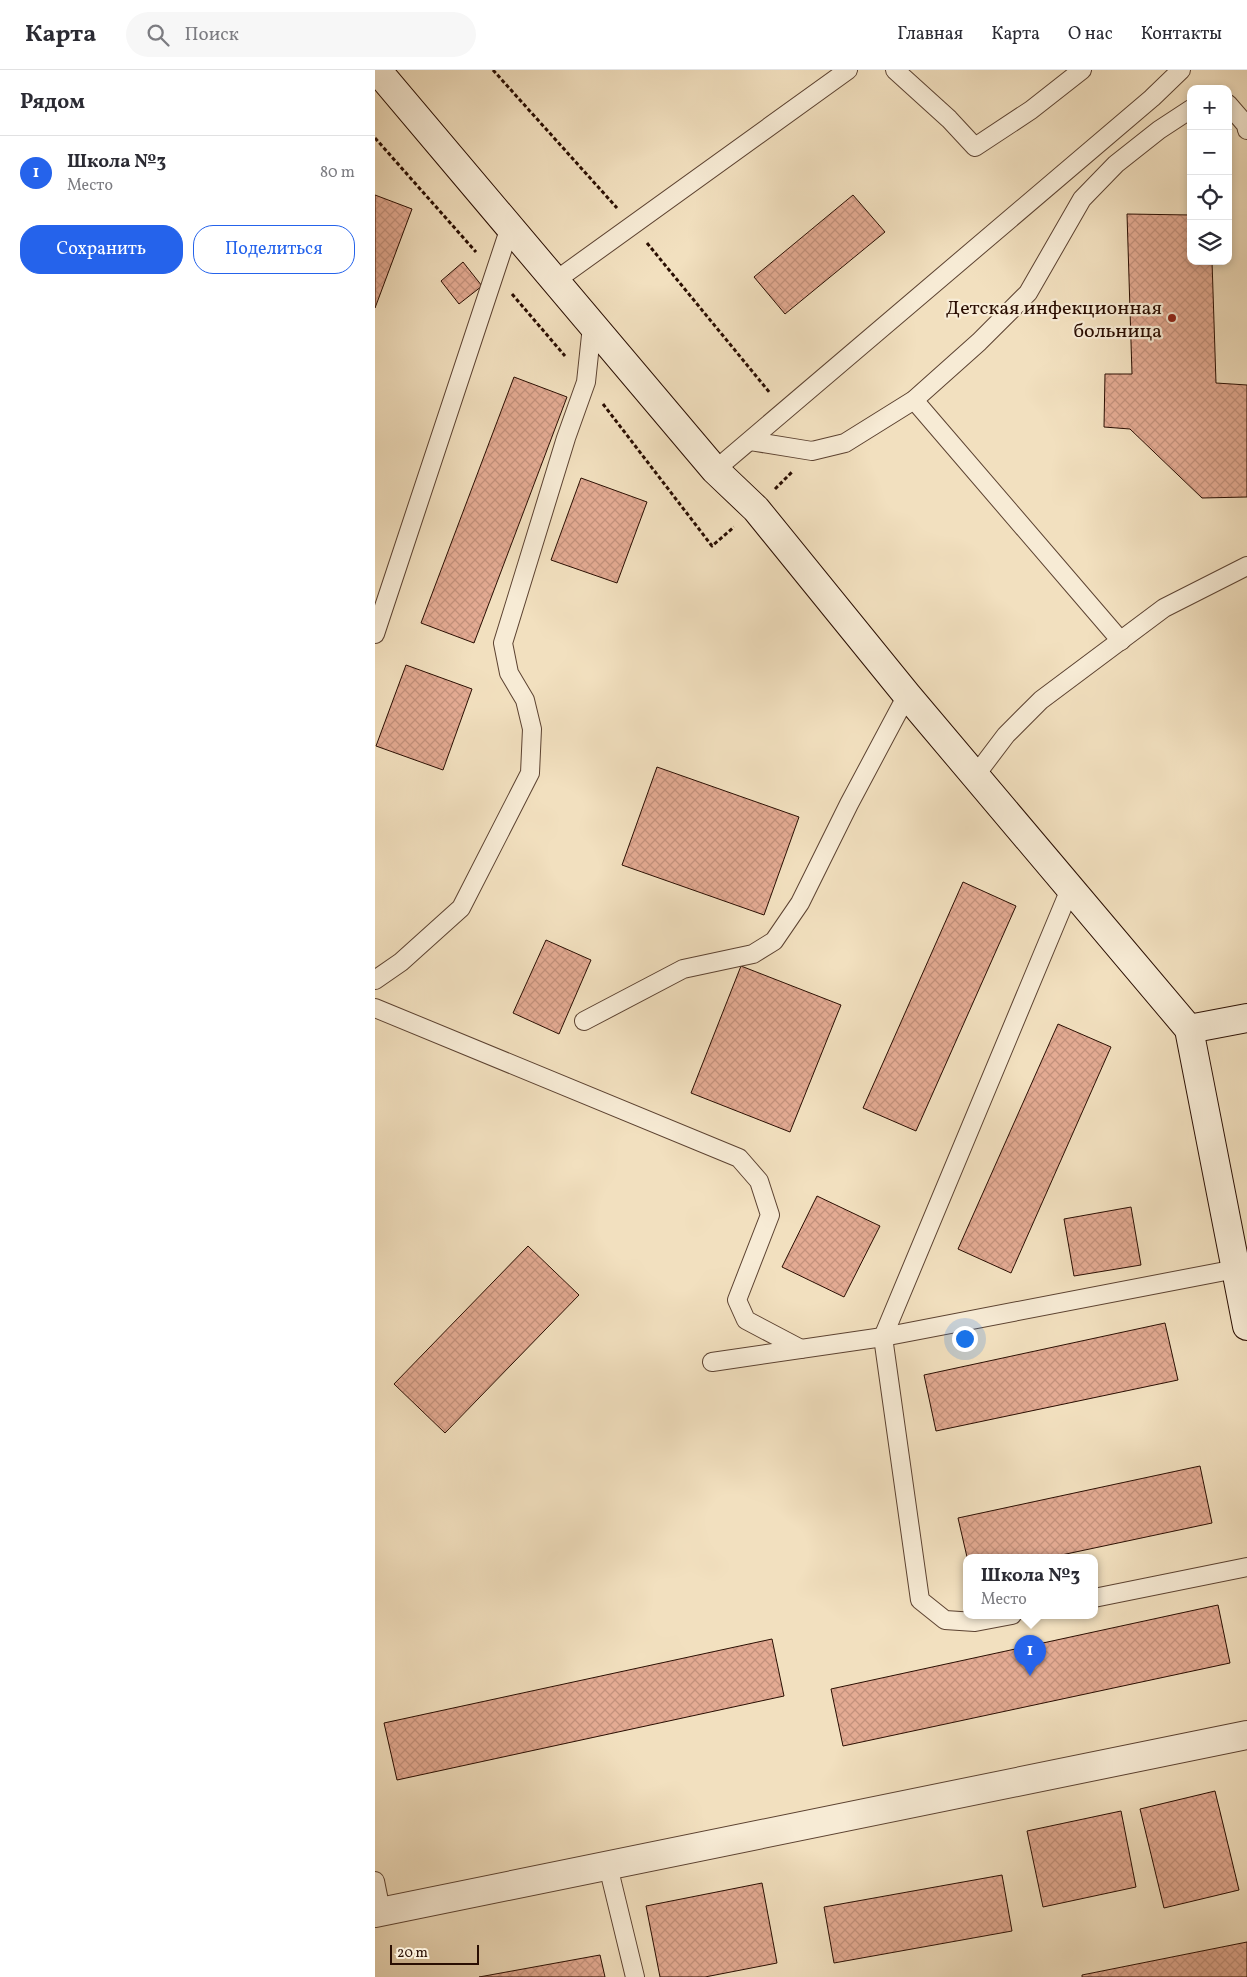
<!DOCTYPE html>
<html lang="ru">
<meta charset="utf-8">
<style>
body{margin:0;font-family:Vollkorn,serif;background:#f7f7f7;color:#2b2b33}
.controls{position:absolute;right:15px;top:15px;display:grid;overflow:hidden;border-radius:10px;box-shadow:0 2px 8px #0003}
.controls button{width:45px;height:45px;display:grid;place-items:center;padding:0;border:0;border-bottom:1px solid #e1e1e2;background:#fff;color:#2b2b33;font:25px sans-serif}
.scale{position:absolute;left:15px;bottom:12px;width:89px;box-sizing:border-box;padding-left:5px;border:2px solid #2a0e02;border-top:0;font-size:14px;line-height:18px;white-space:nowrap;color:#2a0e02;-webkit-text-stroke:4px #f7ebd5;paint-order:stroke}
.you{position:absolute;left:589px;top:1268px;width:18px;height:18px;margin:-12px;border:4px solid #fff;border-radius:50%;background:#1a73e8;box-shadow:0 0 0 8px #1a73e833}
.badge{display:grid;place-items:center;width:32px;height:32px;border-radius:50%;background:#2563eb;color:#fff;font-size:16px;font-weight:700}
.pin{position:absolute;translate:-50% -41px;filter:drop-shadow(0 1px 2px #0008)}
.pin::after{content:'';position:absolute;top:26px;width:18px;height:15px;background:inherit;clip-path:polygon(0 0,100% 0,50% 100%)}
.popup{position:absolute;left:588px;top:1484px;width:135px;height:65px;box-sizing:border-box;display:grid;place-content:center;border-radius:10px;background:#fff;filter:drop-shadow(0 1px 4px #0005);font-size:16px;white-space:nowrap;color:#7c7c81}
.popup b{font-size:19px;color:#2b2b33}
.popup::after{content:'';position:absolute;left:50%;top:100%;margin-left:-10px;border:10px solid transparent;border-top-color:#fff}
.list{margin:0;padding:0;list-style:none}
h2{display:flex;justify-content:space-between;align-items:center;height:65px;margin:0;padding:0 20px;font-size:21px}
h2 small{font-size:16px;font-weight:400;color:#7c7c81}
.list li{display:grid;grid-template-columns:32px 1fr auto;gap:15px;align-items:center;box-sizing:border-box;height:75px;padding:0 20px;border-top:1px solid #e1e1e2}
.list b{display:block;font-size:19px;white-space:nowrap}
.list p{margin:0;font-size:16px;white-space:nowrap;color:#7c7c81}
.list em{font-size:16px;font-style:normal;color:#7c7c81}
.actions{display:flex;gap:10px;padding:15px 20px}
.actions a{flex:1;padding:11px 0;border:1px solid #2563eb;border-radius:20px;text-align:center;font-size:18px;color:#2563eb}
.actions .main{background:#2563eb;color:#fff}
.icon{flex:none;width:28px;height:28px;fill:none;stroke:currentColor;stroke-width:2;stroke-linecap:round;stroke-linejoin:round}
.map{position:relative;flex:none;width:872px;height:1907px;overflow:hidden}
header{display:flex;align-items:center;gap:30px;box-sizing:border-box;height:70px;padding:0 25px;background:#fff;border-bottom:1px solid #e1e1e2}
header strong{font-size:24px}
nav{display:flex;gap:28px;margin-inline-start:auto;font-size:18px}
.search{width:350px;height:45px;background:#f7f7f7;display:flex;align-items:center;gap:12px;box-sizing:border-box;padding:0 18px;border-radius:28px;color:#7c7c81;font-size:19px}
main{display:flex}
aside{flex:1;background:#fff}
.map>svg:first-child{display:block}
.building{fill:url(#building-cross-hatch);stroke:#2a0e02}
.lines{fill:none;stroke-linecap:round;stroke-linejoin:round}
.lane-casing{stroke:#5c4231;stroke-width:20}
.street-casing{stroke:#5c4231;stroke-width:30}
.secondary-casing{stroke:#2a0e02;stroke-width:30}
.path{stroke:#2a0e02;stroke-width:3;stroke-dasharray:4 2.5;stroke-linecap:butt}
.lane{stroke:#f7ebd5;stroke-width:18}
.street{stroke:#f7ebd5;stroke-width:28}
.secondary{stroke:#f7ebd5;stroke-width:28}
.poi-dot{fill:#8f2418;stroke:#f7ebd5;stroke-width:2}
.labels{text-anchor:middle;stroke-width:4.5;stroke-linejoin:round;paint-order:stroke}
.poi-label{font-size:20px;fill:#2a0e02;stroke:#f7ebd5;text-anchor:end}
</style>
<header>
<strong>Карта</strong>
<div class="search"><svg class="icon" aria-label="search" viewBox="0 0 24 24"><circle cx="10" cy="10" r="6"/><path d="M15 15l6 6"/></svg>Поиск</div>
<nav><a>Главная</a><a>Карта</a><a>О нас</a><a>Контакты</a></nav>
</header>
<main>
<aside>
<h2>Рядом<small></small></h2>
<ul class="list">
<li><span class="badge">1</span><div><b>Школа №3</b><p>Место</p></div><em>80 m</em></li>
</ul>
<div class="actions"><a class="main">Сохранить</a><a>Поделиться</a></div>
</aside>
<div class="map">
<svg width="872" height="1907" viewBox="0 0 872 1907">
<defs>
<pattern id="building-cross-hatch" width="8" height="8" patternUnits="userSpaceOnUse" patternTransform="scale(1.25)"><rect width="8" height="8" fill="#e4ab93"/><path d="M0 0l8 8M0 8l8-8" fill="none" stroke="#c4927d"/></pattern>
</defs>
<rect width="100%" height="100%" fill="#f2e0bf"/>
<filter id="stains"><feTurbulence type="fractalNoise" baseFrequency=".004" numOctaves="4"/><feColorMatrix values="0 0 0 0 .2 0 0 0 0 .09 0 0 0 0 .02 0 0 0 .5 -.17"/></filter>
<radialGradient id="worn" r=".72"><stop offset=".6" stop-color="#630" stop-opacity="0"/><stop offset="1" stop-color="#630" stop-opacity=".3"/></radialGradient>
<g class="building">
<polygon points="0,125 37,139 0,238"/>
<polygon points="478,125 510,162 410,244 379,207"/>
<polygon points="752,144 816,145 816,191 837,191 841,313 872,315 872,427 827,428 755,359 729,357 730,304 757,304"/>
<polygon points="88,192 107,216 84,234 66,211"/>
<polygon points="139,307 192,327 99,573 46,553"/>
<polygon points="206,408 272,432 242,513 176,490"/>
<polygon points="31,595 97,619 68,700 1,676"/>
<polygon points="282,697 424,747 389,845 247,795"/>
<polygon points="588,812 641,836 541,1061 488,1038"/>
<polygon points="171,870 216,890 184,964 138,943"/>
<polygon points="366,896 466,935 415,1062 316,1023"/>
<polygon points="683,954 736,977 636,1203 583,1179"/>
<polygon points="442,1126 505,1156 469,1227 407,1197"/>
<polygon points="756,1137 766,1195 699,1206 689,1149"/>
<polygon points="153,1176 204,1225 70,1363 19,1314"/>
<polygon points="790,1253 803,1310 561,1361 549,1305"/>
<polygon points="825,1396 837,1453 677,1487 592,1487 583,1448"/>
<polygon points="843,1535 855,1593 468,1676 456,1619"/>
<polygon points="397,1569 409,1626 22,1710 9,1653"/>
<polygon points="840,1721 864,1820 789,1838 765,1739"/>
<polygon points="746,1741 761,1817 668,1837 652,1761"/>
<polygon points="627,1805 637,1861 459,1893 449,1837"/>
<polygon points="387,1813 402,1893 330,1907 285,1907 271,1836"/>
<polygon points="872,1872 872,1907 707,1907 707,1905"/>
<polygon points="225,1885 230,1907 104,1907"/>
</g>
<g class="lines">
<defs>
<g id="lane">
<polyline points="520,0 574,49 600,77 656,40 707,0"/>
<polyline points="853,34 871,55 872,60"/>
<polyline points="180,211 473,0"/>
<polyline points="539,330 746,571"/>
<polyline points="375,371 437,381 470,373 539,330 604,272 653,223 707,129 741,94 784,60 816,39"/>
<polyline points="340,400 777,28 806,0"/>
<polyline points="0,564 135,157"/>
<polyline points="600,706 631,665 666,630 789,538 872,496"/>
<polyline points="0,910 26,892 86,838 155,703 157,659 150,630 134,603 128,573 191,368 211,312 217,256"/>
<polyline points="0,938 364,1088 384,1111 395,1145 362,1230 371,1250 426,1279"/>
<polyline points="209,951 308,899 378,884 399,871 425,833 474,734 532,625"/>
<polyline points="337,1292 508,1267 861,1199"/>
<polyline points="719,1528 872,1497"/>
<polyline points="637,1545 600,1552 570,1550 545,1530 508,1267 695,819"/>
<polyline points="233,1796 260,1907"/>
<polyline points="0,1811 6,1841"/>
</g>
<polyline id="street" points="0,1843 872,1665"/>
<g id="secondary">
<polyline points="2,0 340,400 381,439 532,625 814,959 872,1256"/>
<polyline points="814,959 872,948"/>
</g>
</defs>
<use href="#lane" class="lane-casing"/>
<use href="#street" class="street-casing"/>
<use href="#secondary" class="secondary-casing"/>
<g class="path">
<polyline points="118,0 242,138"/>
<polyline points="0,68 101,182"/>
<polyline points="272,173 395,323"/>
<polyline points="137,224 190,286"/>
<polyline points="228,334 337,476 359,457"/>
<polyline points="400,419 417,402"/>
</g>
<use href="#lane" class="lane"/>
<use href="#street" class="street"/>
<use href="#secondary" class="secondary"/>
</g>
<circle class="poi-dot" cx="797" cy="248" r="5"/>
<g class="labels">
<g class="poi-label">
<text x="787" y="244">Детская инфекционная<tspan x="787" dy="23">больница</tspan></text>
</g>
</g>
<rect width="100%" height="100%" filter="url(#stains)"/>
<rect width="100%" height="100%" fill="url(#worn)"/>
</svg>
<div class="controls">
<button>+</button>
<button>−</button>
<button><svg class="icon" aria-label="locate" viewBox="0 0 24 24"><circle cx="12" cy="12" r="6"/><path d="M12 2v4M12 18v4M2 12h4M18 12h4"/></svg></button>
<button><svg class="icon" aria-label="layers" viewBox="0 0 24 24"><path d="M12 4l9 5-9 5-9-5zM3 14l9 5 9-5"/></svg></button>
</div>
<div class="scale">20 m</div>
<div class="you"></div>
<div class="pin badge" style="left:655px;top:1606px">1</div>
<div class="popup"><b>Школа №3</b>Место</div>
</div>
</main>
